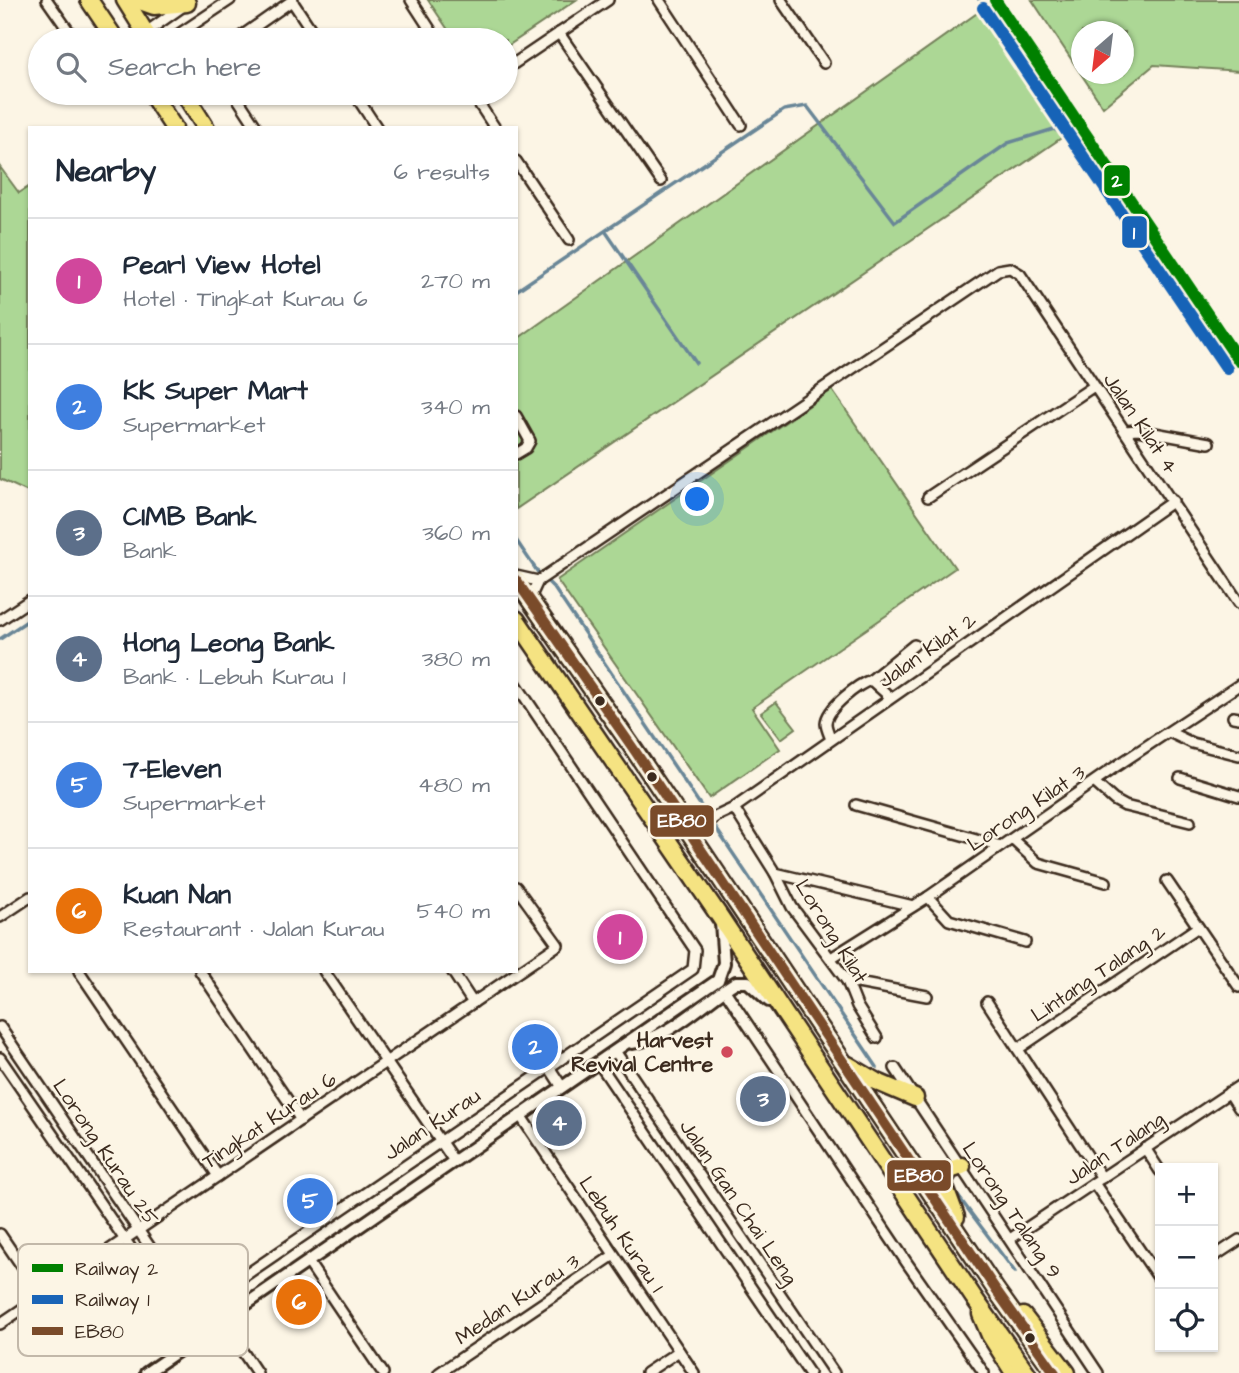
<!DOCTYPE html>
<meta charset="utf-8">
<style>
body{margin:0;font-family:"Architects Daughter",sans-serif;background:#f2f2f3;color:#1f2937}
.controls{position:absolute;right:21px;bottom:21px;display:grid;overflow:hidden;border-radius:0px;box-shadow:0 2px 5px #0004}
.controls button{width:63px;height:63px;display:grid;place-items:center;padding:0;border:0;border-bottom:2px solid #e0e1e3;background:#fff;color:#1f2937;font:35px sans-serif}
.compass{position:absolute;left:1071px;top:21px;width:63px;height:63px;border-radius:50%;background:#fff;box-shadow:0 2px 5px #0004;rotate:208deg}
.you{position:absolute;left:698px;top:500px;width:24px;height:24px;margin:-18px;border:5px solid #fff;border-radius:50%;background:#1a73e8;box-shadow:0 0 0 10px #1a73e833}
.badge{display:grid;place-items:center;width:46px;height:46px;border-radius:50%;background:#d1495b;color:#fff;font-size:23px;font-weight:700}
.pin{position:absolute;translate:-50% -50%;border:4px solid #fff;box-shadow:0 2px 7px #0006}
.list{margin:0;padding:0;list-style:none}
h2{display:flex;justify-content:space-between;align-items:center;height:91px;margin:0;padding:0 28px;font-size:30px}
h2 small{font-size:23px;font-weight:400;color:#747a83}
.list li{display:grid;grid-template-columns:46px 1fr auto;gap:21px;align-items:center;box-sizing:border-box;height:126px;padding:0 28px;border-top:2px solid #e0e1e3}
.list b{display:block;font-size:26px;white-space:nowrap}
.list p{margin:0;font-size:23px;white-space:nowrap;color:#747a83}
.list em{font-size:23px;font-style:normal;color:#747a83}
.icon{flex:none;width:38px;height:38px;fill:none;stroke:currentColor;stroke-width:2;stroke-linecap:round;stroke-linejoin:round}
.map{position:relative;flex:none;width:1239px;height:1373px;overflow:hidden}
.search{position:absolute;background:#fff;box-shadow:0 2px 5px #0004;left:28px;top:28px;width:490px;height:77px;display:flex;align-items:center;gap:18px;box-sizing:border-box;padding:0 24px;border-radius:38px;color:#747a83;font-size:26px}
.panel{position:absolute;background:#fff;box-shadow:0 2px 5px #0004;left:28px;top:126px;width:490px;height:847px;border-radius:0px}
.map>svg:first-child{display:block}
.green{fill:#acd795;stroke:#74805a;stroke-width:2;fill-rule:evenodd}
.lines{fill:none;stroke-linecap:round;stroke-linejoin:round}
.stream{stroke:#698697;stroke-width:3.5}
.minor-casing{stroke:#3b2a1e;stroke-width:14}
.tertiary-casing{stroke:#3b2a1e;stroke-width:16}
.trunk-casing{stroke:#3b2a1e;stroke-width:21}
.motorway-casing{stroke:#3b2a1e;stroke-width:21}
.minor{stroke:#fcf5e5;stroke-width:9}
.tertiary{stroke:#fcf5e5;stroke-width:10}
.trunk{stroke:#f5e382;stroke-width:16}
.motorway{stroke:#f5e382;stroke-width:16}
.bus-1-casing{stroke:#fcf5e5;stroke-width:16}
.bus-1{stroke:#7a4b2a;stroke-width:10}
.rail-1-casing{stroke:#fcf5e5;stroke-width:18}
.rail-2-casing{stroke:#fcf5e5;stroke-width:18}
.rail-1{stroke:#008000;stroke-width:12}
.rail-2{stroke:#1964b7;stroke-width:12}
.bus-dot{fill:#3b2a1e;stroke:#fcf5e5;stroke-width:2.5}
.poi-dot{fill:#d1495b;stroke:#fcf5e5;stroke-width:2.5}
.labels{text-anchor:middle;stroke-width:5;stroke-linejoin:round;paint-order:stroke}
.street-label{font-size:21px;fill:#3b2a1e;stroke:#fcf5e5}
.poi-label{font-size:21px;font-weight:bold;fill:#3b2a1e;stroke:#fcf5e5;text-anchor:end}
.key{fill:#fcf5e5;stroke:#c2b8a9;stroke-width:2}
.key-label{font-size:19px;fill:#3b2a1e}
.line-badge{stroke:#fcf5e5;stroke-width:2.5}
.badge-label{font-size:19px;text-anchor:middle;font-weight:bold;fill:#fff}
</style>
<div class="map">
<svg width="1239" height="1373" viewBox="0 0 1239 1373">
<rect width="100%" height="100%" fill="#fcf5e5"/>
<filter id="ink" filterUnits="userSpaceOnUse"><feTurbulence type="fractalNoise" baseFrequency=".0143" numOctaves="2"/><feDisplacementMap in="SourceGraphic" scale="14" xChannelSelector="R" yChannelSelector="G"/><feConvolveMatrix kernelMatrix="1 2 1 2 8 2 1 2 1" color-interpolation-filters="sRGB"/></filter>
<g filter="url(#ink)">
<g class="green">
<polygon points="428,0 576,0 506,47 506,40 455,40"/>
<path d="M1032,0H1239V71L1154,65L1103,107ZM1082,32H1124V74H1082Z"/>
<polygon points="990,4 1073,130 516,509 516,340"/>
<polygon points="0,167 19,193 30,186 30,493 0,479"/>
<polygon points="832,390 955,568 752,708 780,749 709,798 557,580"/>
<polygon points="776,702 796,728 781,739 761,713"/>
</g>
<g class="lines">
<g class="stream">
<polyline points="979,0 1059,125 1054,129"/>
<polyline points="606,232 696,363"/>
<polyline points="516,291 784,110 807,106 895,222 1008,143 1054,129 1084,150"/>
<polyline points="516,540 537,571 554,588 877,1067"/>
<polyline points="0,639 30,619"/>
<polyline points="958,1196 1015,1272"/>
</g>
<defs>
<g id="minor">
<polyline points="47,0 75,40"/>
<polyline points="411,0 437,40"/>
<polyline points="659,0 741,125"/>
<polyline points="781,0 824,63"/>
<polyline points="292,1 318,40"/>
<polyline points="559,33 661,181"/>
<polyline points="135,40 182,7"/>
<polyline points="170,40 230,0"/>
<polyline points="236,40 293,0"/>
<polyline points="506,69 608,0"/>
<polyline points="234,93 257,128"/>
<polyline points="354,93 377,128"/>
<polyline points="472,93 495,128"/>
<polyline points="516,161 569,240"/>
<polyline points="516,416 530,441 526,448 516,454"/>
<polyline points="1125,431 1138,430 1209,443"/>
<polyline points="928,497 1094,386"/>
<polyline points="516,576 538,581"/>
<polyline points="530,598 538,581 998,270 1010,268 1020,274 1239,603"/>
<polyline points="0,620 30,600"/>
<polyline points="871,680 914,645"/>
<polyline points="1233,717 1239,718"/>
<polyline points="1169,732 1192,743 1239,755"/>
<path d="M831,739C829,734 826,728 826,723C827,708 858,684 871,680L890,697"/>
<polyline points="1180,778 1239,796"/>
<polyline points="1095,783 1114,800 1125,806 1190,822"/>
<polyline points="856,805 1001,846"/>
<polyline points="734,808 775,873 792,907 847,981 857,1006 877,1038"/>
<polyline points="685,826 701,827 717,816 734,808 1173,501"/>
<polyline points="1012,839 1038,863 1106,882"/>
<polyline points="775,873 913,906"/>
<polyline points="1167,881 1239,987"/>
<polyline points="928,897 949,920 1025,942"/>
<polyline points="0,917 30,897"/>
<polyline points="831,958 928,897 1112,769 1239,685"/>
<polyline points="79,971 218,1176"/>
<polyline points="200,971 301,1120"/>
<polyline points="324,971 454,1161"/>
<polyline points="452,971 473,1003"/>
<polyline points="847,981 927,996"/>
<polyline points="724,989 907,1263 984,1373"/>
<polyline points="987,1002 1102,1178"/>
<polyline points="0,1027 207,1331"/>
<polyline points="1018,1049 1198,927"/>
<polyline points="615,1051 834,1373"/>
<polyline points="0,1058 194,1340"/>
<polyline points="598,1062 809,1373"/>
<polyline points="549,1067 562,1087"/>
<polyline points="895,1068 1098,1373"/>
<polyline points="1229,1092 1239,1108"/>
<polyline points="520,1115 694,1373"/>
<polyline points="1145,1148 1160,1171"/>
<polyline points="1094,1183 1160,1280"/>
<polyline points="0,1234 42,1296"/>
<polyline points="1010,1239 1239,1086"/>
<polyline points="1213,1257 1239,1240"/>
<polyline points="308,1262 383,1373"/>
<polyline points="193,1311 693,969 695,950 516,684"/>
<polyline points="222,1321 257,1373"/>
<polyline points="0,1324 558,945 516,887"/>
<polyline points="439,1373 614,1255"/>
<polyline points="646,1373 679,1351"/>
</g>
<g id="tertiary">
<path d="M632,1043C671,1038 703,1002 736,982H748L769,1001"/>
<polyline points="146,1373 718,980 724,963 721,923"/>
</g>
<g id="trunk">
<polyline points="981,1314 990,1335 1014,1373"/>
<polyline points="1023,1316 1067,1373"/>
</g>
<g id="motorway">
<polyline points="89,0 116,40"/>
<polyline points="125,0 150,40"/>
<polyline points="137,0 154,6 187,3"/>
<polyline points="151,93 174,128"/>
<polyline points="184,93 206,128"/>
<polyline points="516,580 635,751 996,1290 1055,1373"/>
<polyline points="516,619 720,917 974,1298 1027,1373"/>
<polyline points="848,1065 875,1081 915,1098"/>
<polyline points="956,1217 943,1182 950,1170 962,1166"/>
</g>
</defs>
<use href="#minor" class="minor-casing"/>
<use href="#tertiary" class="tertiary-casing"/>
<use href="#trunk" class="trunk-casing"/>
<use href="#motorway" class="motorway-casing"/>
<use href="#minor" class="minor"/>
<use href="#tertiary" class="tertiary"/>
<use href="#trunk" class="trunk"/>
<use href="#motorway" class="motorway"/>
<defs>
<polyline id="bus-1" points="516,580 635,751 996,1290 1055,1373"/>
</defs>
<use href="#bus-1" class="bus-1-casing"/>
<use href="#bus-1" class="bus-1"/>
<defs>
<polyline id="rail-1" points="995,0 1239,361"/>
<polyline id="rail-2" points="983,8 1227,369"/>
</defs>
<use href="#rail-1" class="rail-1-casing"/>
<use href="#rail-2" class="rail-2-casing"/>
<use href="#rail-1" class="rail-1"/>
<use href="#rail-2" class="rail-2"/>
</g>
</g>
<g class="bus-dot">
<circle cx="600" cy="701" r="6"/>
<circle cx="652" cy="777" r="6"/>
<circle cx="1030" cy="1338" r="6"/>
</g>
<circle class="poi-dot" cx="727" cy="1052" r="7"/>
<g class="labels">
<g class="street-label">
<text transform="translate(1141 423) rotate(56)" y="7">Jalan Kilat 4</text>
<text transform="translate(927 650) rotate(-35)" y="7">Jalan Kilat 2</text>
<text transform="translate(1026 808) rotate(-34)" y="7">Lorong Kilat 3</text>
<text transform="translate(832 931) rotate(58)" y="7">Lorong Kilat</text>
<text transform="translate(1098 973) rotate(-34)" y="7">Lintang Talang 2</text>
<text transform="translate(269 1120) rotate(-34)" y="7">Tingkat Kurau 6</text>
<text transform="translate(432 1124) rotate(-34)" y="7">Jalan Kurau</text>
<text transform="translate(1115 1148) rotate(-34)" y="7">Jalan Talang</text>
<text transform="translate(106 1152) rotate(56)" y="7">Lorong Kurau 25</text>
<text transform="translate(739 1202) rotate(56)" y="7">Jalan Gan Chai Leng</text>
<text transform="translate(1012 1210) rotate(56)" y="7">Lorong Talang 9</text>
<text transform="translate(622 1234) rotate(56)" y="7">Lebuh Kurau 1</text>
<text transform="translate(517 1299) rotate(-34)" y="7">Medan Kurau 3</text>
</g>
<g class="poi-label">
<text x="713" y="1047">Harvest<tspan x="713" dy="24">Revival Centre</tspan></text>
</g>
</g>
<rect x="18" y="1244" width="230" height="112" rx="10" class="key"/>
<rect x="32" y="1264" width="31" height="8" fill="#008000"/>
<rect x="32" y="1295" width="31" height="9" fill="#1964b7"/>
<rect x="32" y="1327" width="31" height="8" fill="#7a4b2a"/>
<g class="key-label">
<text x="75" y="1275">Railway 2</text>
<text x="75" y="1306">Railway 1</text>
<text x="75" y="1338">EB80</text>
</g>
<g class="line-badge">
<rect x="1103" y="164" width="28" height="33" rx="7" fill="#008000"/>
<rect x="1121" y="215" width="27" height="34" rx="7" fill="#1964b7"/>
<rect x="649" y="804" width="66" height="34" rx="7" fill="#7a4b2a"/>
<rect x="886" y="1159" width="66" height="33" rx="7" fill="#7a4b2a"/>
</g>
<g class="badge-label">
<text x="1117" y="187">2</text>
<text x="1134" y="239">1</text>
<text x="682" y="827">EB80</text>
<text x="919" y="1182">EB80</text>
</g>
</svg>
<div class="controls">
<button>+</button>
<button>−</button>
<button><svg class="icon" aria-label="locate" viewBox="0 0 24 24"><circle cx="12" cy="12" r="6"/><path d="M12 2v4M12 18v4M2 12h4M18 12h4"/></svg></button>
</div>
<svg class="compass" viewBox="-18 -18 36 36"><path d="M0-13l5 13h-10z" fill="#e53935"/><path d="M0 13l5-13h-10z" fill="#747a83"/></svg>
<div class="you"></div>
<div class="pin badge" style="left:620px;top:937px;background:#d1479c">1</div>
<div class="pin badge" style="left:535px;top:1047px;background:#3f7fe0">2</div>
<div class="pin badge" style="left:763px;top:1099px;background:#5c6f8a">3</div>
<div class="pin badge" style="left:559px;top:1123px;background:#5c6f8a">4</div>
<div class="pin badge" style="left:310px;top:1201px;background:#3f7fe0">5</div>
<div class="pin badge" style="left:299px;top:1302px;background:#e8710a">6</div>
<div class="search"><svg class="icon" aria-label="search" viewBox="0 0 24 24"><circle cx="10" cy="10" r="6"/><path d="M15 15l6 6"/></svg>Search here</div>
<section class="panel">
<h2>Nearby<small>6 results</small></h2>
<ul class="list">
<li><span class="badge" style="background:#d1479c">1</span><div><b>Pearl View Hotel</b><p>Hotel · Tingkat Kurau 6</p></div><em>270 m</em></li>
<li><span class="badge" style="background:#3f7fe0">2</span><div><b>KK Super Mart</b><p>Supermarket</p></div><em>340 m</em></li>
<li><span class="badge" style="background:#5c6f8a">3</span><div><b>CIMB Bank</b><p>Bank</p></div><em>360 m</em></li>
<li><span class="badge" style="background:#5c6f8a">4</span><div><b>Hong Leong Bank</b><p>Bank · Lebuh Kurau 1</p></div><em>380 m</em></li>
<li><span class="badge" style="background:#3f7fe0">5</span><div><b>7-Eleven</b><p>Supermarket</p></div><em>480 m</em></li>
<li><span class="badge" style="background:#e8710a">6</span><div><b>Kuan Nan</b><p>Restaurant · Jalan Kurau</p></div><em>540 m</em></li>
</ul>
</section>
</div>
